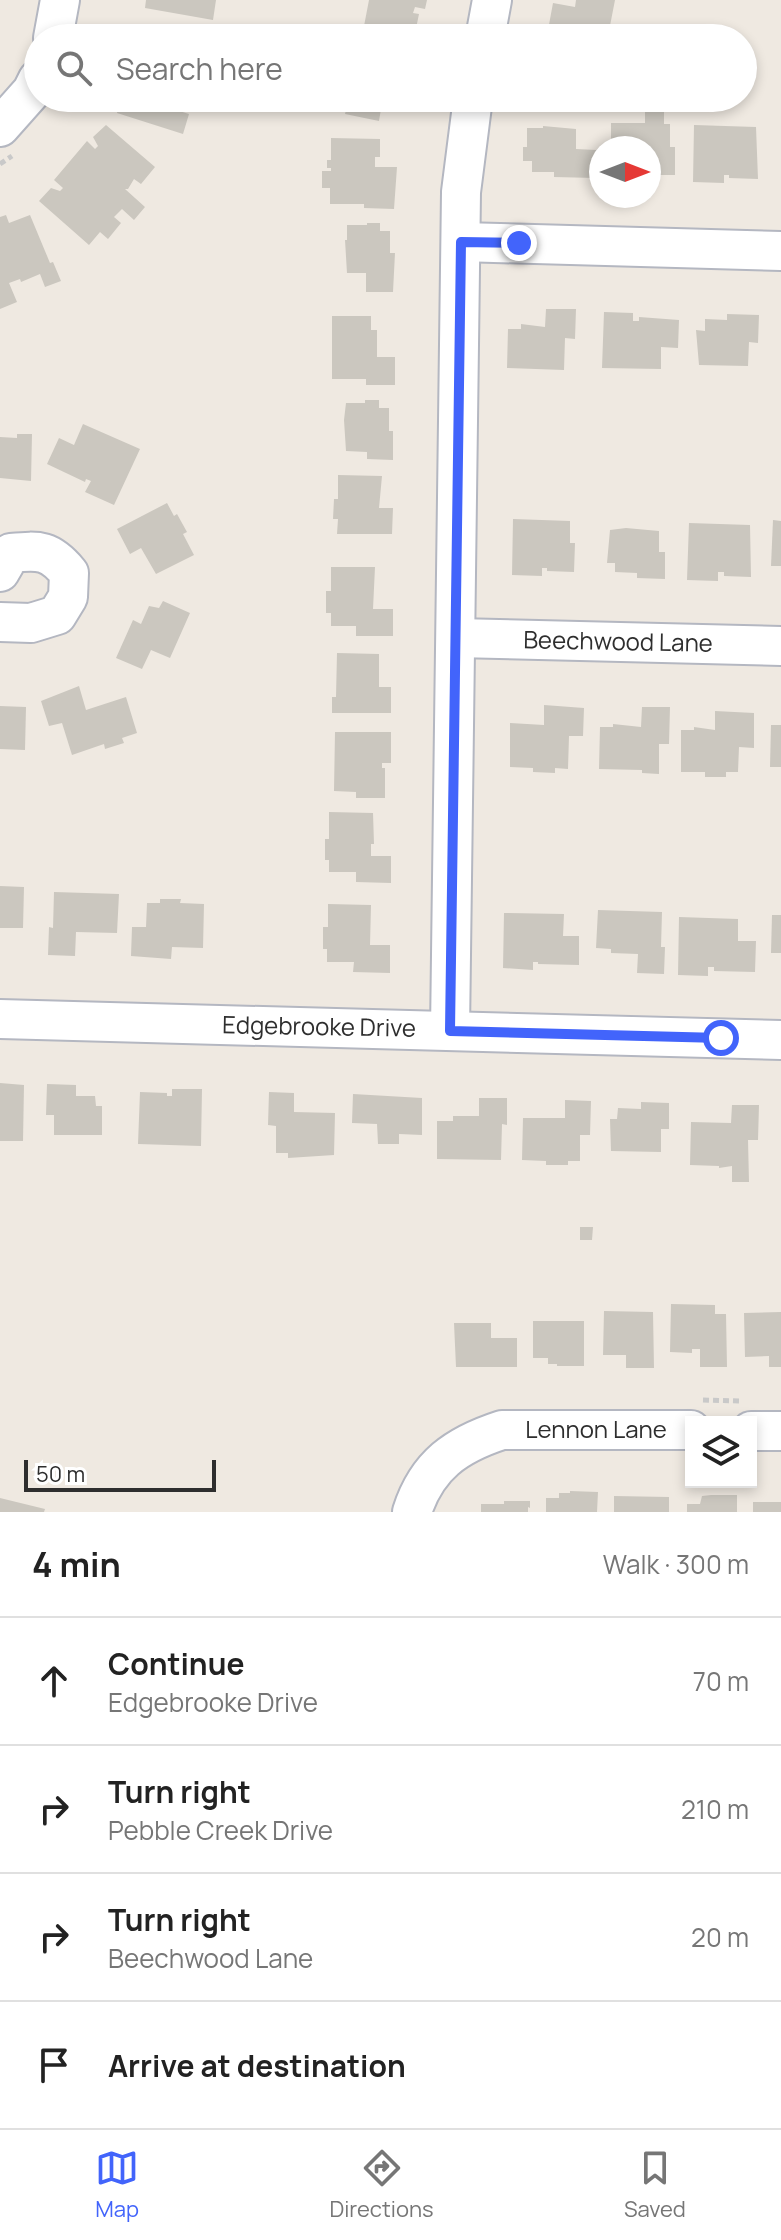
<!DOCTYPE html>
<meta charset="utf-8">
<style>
body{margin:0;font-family:Manrope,sans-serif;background:#f6f6f6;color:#222}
.controls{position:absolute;right:24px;bottom:24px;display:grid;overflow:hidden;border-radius:0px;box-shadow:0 4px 12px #0003}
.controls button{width:72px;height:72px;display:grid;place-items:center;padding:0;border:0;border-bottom:2px solid #e0e0e0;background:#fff;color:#222;font:40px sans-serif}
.compass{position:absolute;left:589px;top:136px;width:72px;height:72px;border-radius:50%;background:#fff;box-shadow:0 4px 12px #0003;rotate:90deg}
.scale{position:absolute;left:24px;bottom:20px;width:192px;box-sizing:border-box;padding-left:8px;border:4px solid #2e2e2e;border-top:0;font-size:22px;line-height:28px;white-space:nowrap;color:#2e2e2e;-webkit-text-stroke:6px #fff;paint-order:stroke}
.stop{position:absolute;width:24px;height:24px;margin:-18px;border:6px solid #4264fb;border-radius:50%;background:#fff}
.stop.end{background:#4264fb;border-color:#fff;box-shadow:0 2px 8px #0008}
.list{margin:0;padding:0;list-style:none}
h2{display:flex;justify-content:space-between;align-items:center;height:104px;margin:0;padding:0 32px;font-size:34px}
h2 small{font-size:26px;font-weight:400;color:#767676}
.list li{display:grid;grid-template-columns:52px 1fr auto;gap:24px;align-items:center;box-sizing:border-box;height:128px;padding:0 32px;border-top:2px solid #e0e0e0}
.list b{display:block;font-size:30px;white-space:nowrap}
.list p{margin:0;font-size:26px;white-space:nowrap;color:#767676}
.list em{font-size:26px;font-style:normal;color:#767676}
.icon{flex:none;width:44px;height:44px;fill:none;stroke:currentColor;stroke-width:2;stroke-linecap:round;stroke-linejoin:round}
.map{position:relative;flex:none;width:781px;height:1512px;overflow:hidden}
.search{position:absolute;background:#fff;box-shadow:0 4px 12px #0003;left:24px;right:24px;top:24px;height:88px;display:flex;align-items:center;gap:20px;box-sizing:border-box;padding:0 28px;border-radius:44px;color:#767676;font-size:30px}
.sheet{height:616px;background:#fff}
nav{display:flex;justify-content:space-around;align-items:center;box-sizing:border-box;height:112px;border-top:2px solid #e0e0e0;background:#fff;font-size:22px;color:#767676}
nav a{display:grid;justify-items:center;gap:4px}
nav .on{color:#4264fb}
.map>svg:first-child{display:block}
.building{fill:#cbc7bf}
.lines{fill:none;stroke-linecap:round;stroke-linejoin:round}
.minor-casing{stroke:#b4b7c1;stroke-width:42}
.path{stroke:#c9c9c9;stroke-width:5;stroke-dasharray:6 4;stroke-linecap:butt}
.minor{stroke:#fff;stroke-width:38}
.route{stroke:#4264fb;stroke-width:10}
.labels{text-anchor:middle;stroke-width:7;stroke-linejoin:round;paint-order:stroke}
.street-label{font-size:24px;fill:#2e2e2e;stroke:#fff}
</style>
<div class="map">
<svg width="781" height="1512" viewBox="0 0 781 1512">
<rect width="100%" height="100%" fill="#efe9e1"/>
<g class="building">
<polygon points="146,0 216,0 213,20 145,8"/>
<polygon points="369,0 427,0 425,9 415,7 413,13 419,14 414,38 384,36 385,30 364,26"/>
<polygon points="576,0 615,0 608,36 579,30 578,35 548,30 553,3 575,7"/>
<polygon points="145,24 186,37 186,38 140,38"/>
<polygon points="121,98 180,98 176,110 189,114 183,134 117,113"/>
<polygon points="349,98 388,98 385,110 381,109 379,121 345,114"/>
<polygon points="645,108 664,108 664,124 670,124 670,147 675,147 675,175 649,175 649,148 611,148 611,123 645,123"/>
<polygon points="106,125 155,167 141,184 134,179 128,189 125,189 145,207 134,220 122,209 114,217 121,223 108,239 100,232 89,245 39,201 51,188 60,191 63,188 54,180 87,141 95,149 98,146 93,137"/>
<polygon points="694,125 756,127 758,179 729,178 729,175 724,175 724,183 693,182"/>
<polygon points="543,126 576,129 576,149 596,150 595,178 554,177 554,172 532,172 532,161 523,161 523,147 527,147 527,128 543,128"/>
<polygon points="331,138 380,139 380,157 375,157 375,167 397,167 394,209 364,208 364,204 330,204 330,188 322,188 322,171 331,171 331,168 327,168 327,160 331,160"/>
<polygon points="6,215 9,223 30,215 50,263 53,262 61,281 45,287 40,274 21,282 20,279 9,283 17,302 0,309 0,217"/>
<polygon points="367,223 380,223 380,231 390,231 390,253 395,253 393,292 366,292 366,273 347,273 345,240 347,240 347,225 367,225"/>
<polygon points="546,309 576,309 575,339 565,338 564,370 507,368 508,329 521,329 521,324 545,327"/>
<polygon points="604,312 633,313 633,321 639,321 639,317 679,320 678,348 661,347 661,369 602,368"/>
<polygon points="727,314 759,315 758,343 749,342 748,366 699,365 696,330 705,331 705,319 727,320"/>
<polygon points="332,316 371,316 371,330 377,330 377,357 395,357 395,385 366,385 366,379 332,379"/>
<polygon points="365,400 379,400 379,408 389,408 389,431 393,431 393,460 367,459 367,452 346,451 344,420 346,403 365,403"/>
<polygon points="83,424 140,449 114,505 85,492 91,481 86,479 85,482 47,464 59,438 74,445"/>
<polygon points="17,434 32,434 31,481 0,478 0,437 17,438"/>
<polygon points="338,475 382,476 379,508 393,508 392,534 337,534 338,519 333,519 334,499 338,499"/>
<polygon points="167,503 174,516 177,514 187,532 183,534 194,555 156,574 141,548 130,554 117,529"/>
<polygon points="513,519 570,521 570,543 575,543 574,572 547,571 547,568 542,568 542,576 512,575"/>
<polygon points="773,520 781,521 781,566 771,566"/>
<polygon points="689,523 750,525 751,577 724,576 724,572 718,572 718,581 687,580"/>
<polygon points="626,528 659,531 659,552 665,552 665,579 637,578 637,573 615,572 615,563 607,563 610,530"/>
<polygon points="331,567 375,567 373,609 393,609 393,636 356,636 356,626 331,626 331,613 326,613 326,591 331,591"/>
<polygon points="163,601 190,613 170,658 151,650 142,669 116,658 133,620 141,624 149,606 159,608"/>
<polygon points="337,653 379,654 379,687 391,687 391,713 332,713 332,697 336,697"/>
<polygon points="79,686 86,710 126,697 137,733 122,738 124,743 105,749 104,744 72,755 62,723 49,726 41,701"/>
<polygon points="544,705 584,708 583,736 569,736 568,769 555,768 555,773 533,772 533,768 510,767 510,723 544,725"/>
<polygon points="0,706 26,707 25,750 0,749"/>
<polygon points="642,707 670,707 669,744 659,744 659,774 642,773 642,770 599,769 600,727 613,727 613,724 641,727"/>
<polygon points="715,711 754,713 754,748 739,747 738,772 726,772 726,777 705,777 705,772 681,772 681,730 694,730 694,727 715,730"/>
<polygon points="771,725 781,725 781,767 770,767"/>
<polygon points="335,732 391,732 391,763 382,763 382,768 385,768 385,798 356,798 356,792 334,791"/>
<polygon points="329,812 373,813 374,844 371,844 371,856 391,856 391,883 356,882 356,872 329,872 329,860 325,860 325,839 329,839"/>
<polygon points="0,886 24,887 23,928 0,928"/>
<polygon points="54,892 119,894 117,933 76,932 75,956 48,955 49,927 53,928"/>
<polygon points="160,899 181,899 180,903 204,904 203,948 172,947 171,959 131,956 132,927 146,927 147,903 160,903"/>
<polygon points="328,904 371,905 370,945 390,945 390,973 353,972 354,962 327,962 327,949 323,949 323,927 328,927"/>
<polygon points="598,910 662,912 661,947 665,947 664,974 637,973 638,954 611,953 611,949 596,948"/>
<polygon points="504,913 564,914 563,936 579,936 579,965 538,964 538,962 533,962 533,970 503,968"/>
<polygon points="772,915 781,915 781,953 771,953"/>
<polygon points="679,917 738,919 738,941 756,941 755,972 714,971 714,967 708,967 708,976 678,975"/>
<polygon points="0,1083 24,1085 23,1141 0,1141"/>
<polygon points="47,1084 76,1085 76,1096 95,1096 96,1106 102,1106 102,1135 54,1135 54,1115 46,1115"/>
<polygon points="172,1089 202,1089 201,1146 138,1144 140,1092 167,1093 167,1096 172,1096"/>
<polygon points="269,1092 294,1093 294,1112 335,1113 334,1155 288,1158 288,1153 276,1153 276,1126 268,1125"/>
<polygon points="353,1094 422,1098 422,1135 399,1134 399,1144 378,1144 377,1124 352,1123"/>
<polygon points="479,1098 507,1098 507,1125 502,1124 501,1160 437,1159 437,1121 453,1121 453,1116 479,1116"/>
<polygon points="565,1100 591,1101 590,1135 580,1135 580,1161 568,1161 568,1165 546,1165 546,1161 522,1160 523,1118 565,1118"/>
<polygon points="641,1102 669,1103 669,1129 661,1129 661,1152 611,1151 610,1119 617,1119 618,1108 641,1109"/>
<polygon points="732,1105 759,1105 758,1140 748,1140 749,1182 732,1182 732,1166 719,1168 719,1166 690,1165 691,1122 731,1123"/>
<polygon points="580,1227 593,1227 592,1240 580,1240"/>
<polygon points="671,1304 715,1305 715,1314 726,1314 727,1367 700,1367 700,1349 692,1349 692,1353 670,1352"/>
<polygon points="604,1311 653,1312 654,1368 626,1368 626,1355 603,1355"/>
<polygon points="781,1312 781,1367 769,1367 769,1356 745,1357 744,1313"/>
<polygon points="533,1321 584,1321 584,1366 557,1366 557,1364 548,1364 548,1358 533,1358"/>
<polygon points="454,1323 491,1323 491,1338 517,1338 517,1367 456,1367"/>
<polygon points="570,1491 598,1492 597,1512 546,1512 546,1498 559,1498 559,1493 570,1493"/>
<polygon points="711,1495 737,1495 737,1512 687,1512 687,1504 700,1504 702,1496"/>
<polygon points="614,1496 669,1497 669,1512 614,1512"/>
<polygon points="0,1498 45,1509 44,1512 0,1512"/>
<polygon points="504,1501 530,1501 530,1508 528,1507 528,1512 481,1512 481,1504 504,1504"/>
<rect x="753" y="1502" width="28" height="10"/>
</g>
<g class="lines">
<defs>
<g id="minor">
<polyline points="53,38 60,0"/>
<polyline points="485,38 492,0"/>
<polyline points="0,127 32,91 38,79"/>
<polyline points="461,242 781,251"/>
<path d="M0,572L11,553C40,550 50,550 69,573L68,597L57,615L31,623L0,622"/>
<polyline points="456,638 781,646"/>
<polyline points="0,1019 781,1040"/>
<polyline points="450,1031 461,192 473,98"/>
<polyline points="751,1431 781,1431"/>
<path d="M412,1512C427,1465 456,1445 502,1430H691"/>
</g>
</defs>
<use href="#minor" class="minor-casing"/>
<g class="path">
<polyline points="0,164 12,156"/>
<polyline points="703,1400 741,1401"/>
</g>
<use href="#minor" class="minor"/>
</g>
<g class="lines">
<polyline class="route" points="519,243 461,242 450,1031 721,1038"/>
</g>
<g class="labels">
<g class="street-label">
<text transform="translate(618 642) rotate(1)" y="8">Beechwood Lane</text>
<text transform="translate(319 1027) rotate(1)" y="8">Edgebrooke Drive</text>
<text x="596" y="1438">Lennon Lane</text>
</g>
</g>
</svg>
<div class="controls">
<button><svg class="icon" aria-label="layers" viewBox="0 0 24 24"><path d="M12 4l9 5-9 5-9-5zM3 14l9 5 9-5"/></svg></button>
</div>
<svg class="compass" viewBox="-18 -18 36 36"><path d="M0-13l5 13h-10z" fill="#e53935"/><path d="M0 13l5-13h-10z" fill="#767676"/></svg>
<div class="scale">50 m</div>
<div class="stop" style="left:721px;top:1038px"></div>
<div class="stop end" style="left:519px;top:243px"></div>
<div class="search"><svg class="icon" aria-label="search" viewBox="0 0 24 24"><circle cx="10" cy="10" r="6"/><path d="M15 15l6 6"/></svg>Search here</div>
</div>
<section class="sheet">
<h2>4 min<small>Walk · 300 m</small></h2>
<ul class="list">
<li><svg class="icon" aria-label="ahead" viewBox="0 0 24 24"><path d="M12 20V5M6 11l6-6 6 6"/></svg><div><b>Continue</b><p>Edgebrooke Drive</p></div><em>70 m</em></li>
<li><svg class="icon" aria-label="right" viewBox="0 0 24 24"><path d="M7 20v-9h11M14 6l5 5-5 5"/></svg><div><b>Turn right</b><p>Pebble Creek Drive</p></div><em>210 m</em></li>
<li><svg class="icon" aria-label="right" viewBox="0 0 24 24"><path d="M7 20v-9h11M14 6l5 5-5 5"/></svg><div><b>Turn right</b><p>Beechwood Lane</p></div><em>20 m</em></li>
<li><svg class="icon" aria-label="arrive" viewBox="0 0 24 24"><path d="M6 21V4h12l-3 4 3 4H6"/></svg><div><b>Arrive at destination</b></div></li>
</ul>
</section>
<nav>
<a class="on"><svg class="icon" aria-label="map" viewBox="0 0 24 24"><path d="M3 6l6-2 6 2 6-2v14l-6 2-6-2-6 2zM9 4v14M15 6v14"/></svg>Map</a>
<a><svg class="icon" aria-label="directions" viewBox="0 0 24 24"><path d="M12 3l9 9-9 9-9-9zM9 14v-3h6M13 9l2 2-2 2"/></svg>Directions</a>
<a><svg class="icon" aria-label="saved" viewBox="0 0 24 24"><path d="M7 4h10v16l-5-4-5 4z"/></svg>Saved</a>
</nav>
